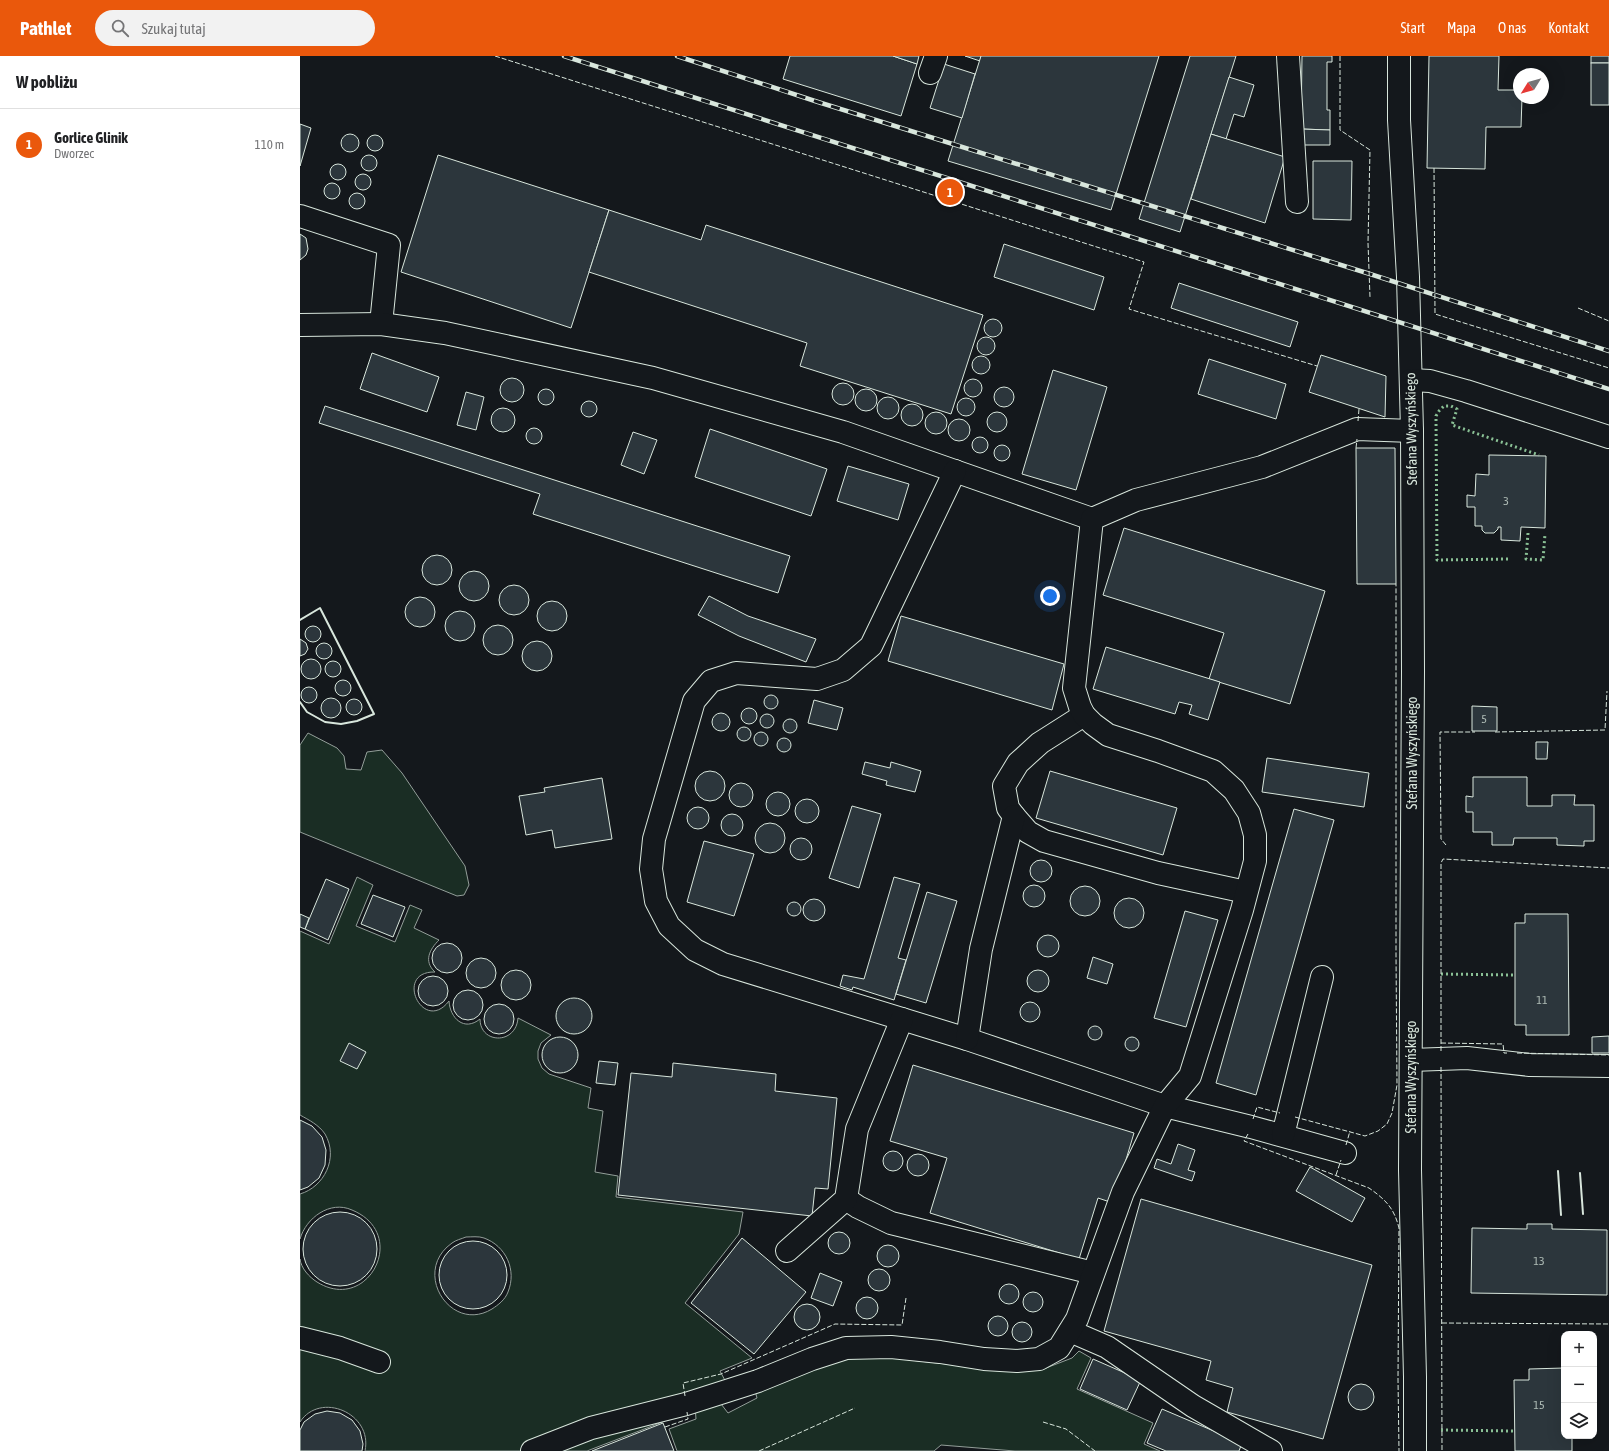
<!DOCTYPE html>
<html lang="pl">
<meta charset="utf-8">
<style>
body{margin:0;font-family:"Asap Condensed",sans-serif;background:#f2f2f2;color:#202124}
.controls{position:absolute;right:12px;bottom:12px;display:grid;overflow:hidden;border-radius:8px;box-shadow:0 4px 16px #0002}
.controls button{width:36px;height:36px;display:grid;place-items:center;padding:0;border:0;border-bottom:1px solid #e0e0e0;background:#fff;color:#202124;font:20px sans-serif}
.compass{position:absolute;left:1213px;top:12px;width:36px;height:36px;border-radius:50%;background:#fff;box-shadow:0 4px 16px #0002;rotate:233deg}
.you{position:absolute;left:750px;top:540px;width:14px;height:14px;margin:-10px;border:3px solid #fff;border-radius:50%;background:#1a73e8;box-shadow:0 0 0 6px #1a73e833}
.badge{display:grid;place-items:center;width:26px;height:26px;border-radius:50%;background:#ea580c;color:#fff;font-size:13px;font-weight:700}
.pin{position:absolute;translate:-50% -50%;border:2px solid #fff;box-shadow:0 1px 4px #0006}
.list{margin:0;padding:0;list-style:none}
h2{display:flex;justify-content:space-between;align-items:center;height:52px;margin:0;padding:0 16px;font-size:17px}
h2 small{font-size:13px;font-weight:400;color:#757577}
.list li{display:grid;grid-template-columns:26px 1fr auto;gap:12px;align-items:center;box-sizing:border-box;height:72px;padding:0 16px;border-top:1px solid #e0e0e0}
.list b{display:block;font-size:15px;white-space:nowrap}
.list p{margin:0;font-size:13px;white-space:nowrap;color:#757577}
.list em{font-size:13px;font-style:normal;color:#757577}
.icon{flex:none;width:22px;height:22px;fill:none;stroke:currentColor;stroke-width:2;stroke-linecap:round;stroke-linejoin:round}
.map{position:relative;flex:none;width:1309px;height:1395px;overflow:hidden}
header{display:flex;align-items:center;gap:24px;box-sizing:border-box;height:56px;padding:0 20px;background:#ea580c;color:#fff}
header strong{font-size:19px}
nav{display:flex;gap:22px;margin-inline-start:auto;font-size:14px}
.search{width:280px;height:36px;background:#f2f2f2;display:flex;align-items:center;gap:10px;box-sizing:border-box;padding:0 14px;border-radius:22px;color:#757577;font-size:15px}
main{display:flex}
aside{flex:1;background:#fff}
.map>svg:first-child{display:block}
.green{fill:#1a2d24;stroke:#939e99;fill-rule:evenodd}
.building{fill:#2c363c;stroke:#d8e6dc}
.lines{fill:none;stroke-linecap:round;stroke-linejoin:round}
.minor-casing{stroke:#d8e6dc;stroke-width:24}
.minor{stroke:#14181c;stroke-width:22}
.rail-casing{stroke:#d8e6dc;stroke-width:4.5}
.rail{stroke:#14181c;stroke-width:3;stroke-dasharray:9;stroke-linecap:butt}
.hedge{stroke:#8ac095;stroke-width:3;stroke-dasharray:2 3;stroke-linecap:butt}
.fence{stroke:#d8e6dc;stroke-width:1;stroke-dasharray:5 2;stroke-linecap:butt}
.wall{stroke:#d8e6dc;stroke-width:2}
.labels{text-anchor:middle;stroke-width:3;stroke-linejoin:round;paint-order:stroke}
.number-label{font-size:12px;fill:#adbab4}
.street-label{font-size:14px;fill:#d8e6dc;stroke:#14181c}
</style>
<header>
<strong>Pathlet</strong>
<div class="search"><svg class="icon" aria-label="search" viewBox="0 0 24 24"><circle cx="10" cy="10" r="6"/><path d="M15 15l6 6"/></svg>Szukaj tutaj</div>
<nav><a>Start</a><a>Mapa</a><a>O nas</a><a>Kontakt</a></nav>
</header>
<main>
<aside>
<h2>W pobliżu<small></small></h2>
<ul class="list">
<li><span class="badge">1</span><div><b>Gorlice Glinik</b><p>Dworzec</p></div><em>110 m</em></li>
</ul>
</aside>
<div class="map">
<svg width="1309" height="1395" viewBox="0 0 1309 1395">
<rect width="100%" height="100%" fill="#14181c"/>
<g class="green">
<polygon points="8,677 37,692 44,700 46,713 61,714 67,696 82,694 102,717 165,810 169,829 164,839 157,840 0,776 0,689"/>
<path d="M57,821L73,829L56,870L95,886L110,849L122,854L114,872L139,884C130,893 123,905 135,916C93,915 123,979 149,945C150,962 164,976 180,963C180,988 216,989 218,962L251,979L241,987L238,995V1003L242,1012L249,1018L291,1032L288,1052L303,1055L295,1116L318,1120L316,1141L443,1156L439,1178L385,1247L452,1302L420,1315L429,1332L224,1395H65C73,1357 20,1335 0,1366V1203C1,1212 9,1221 17,1226C68,1258 110,1178 52,1154C30,1144 6,1162 0,1183V1138C24,1131 39,1102 25,1078C19,1069 9,1064 0,1059V875L29,888ZM166,1181C171,1181 179,1180 184,1182C206,1190 217,1214 208,1236C205,1244 198,1249 192,1253C151,1278 111,1216 152,1187C156,1184 161,1183 166,1181Z"/>
<polygon points="552,1295 610,1304 683,1312 746,1312 772,1302 779,1295 791,1302 777,1333 853,1367 844,1388 860,1395 715,1395 641,1389 634,1395 377,1395 369,1373 396,1363 395,1350 418,1344 428,1357 457,1342 454,1331"/>
<polygon points="361,1356 365,1365 287,1395 239,1395"/>
</g>
<g class="building">
<polygon points="490,0 593,0 617,8 601,60 483,23"/>
<polygon points="593,0 619,0 617,8"/>
<polygon points="665,0 681,0 680,5"/>
<polygon points="681,0 859,0 811,154 648,105"/>
<polygon points="890,0 936,0 880,176 839,163"/>
<polygon points="1002,0 1032,0 1032,6 1027,6 1027,54 1030,54 1030,74 1001,73"/>
<polygon points="1129,0 1199,0 1198,34 1219,34 1219,42 1222,42 1221,71 1186,71 1185,113 1127,112"/>
<rect x="1291" y="0" width="18" height="7"/>
<rect x="1291" y="7" width="18" height="42"/>
<polygon points="644,8 675,18 662,62 630,52"/>
<polygon points="929,21 954,29 944,61 934,58 926,83 911,78"/>
<polygon points="0,68 11,72 0,110"/>
<polygon points="1001,73 1030,74 1030,89 1001,89"/>
<circle cx="50" cy="87" r="9"/>
<polygon points="911,78 985,101 965,167 891,143"/>
<circle cx="75" cy="87" r="8"/>
<polygon points="138,99 309,154 271,272 101,216"/>
<circle cx="69" cy="107" r="8"/>
<polygon points="1013,105 1052,105 1051,164 1013,163"/>
<circle cx="38" cy="116" r="8"/>
<circle cx="63" cy="126" r="8"/>
<circle cx="32" cy="135" r="8"/>
<circle cx="57" cy="145" r="8"/>
<polygon points="309,154 401,184 406,169 683,259 651,358 500,310 507,287 289,216"/>
<polygon points="0,178 6,182 8,193 6,199 0,204"/>
<polygon points="704,188 804,221 794,254 694,221"/>
<polygon points="879,227 998,266 990,291 871,252"/>
<circle cx="693" cy="272" r="9"/>
<circle cx="686" cy="290" r="9"/>
<polygon points="72,297 139,321 127,356 60,333"/>
<polygon points="1021,299 1086,320 1085,361 1009,336"/>
<circle cx="681" cy="309" r="9"/>
<polygon points="909,303 986,328 976,363 898,338"/>
<polygon points="753,314 807,331 776,434 722,418"/>
<circle cx="212" cy="334" r="12"/>
<circle cx="673" cy="332" r="9"/>
<circle cx="543" cy="338" r="11"/>
<circle cx="704" cy="341" r="10"/>
<circle cx="566" cy="344" r="11"/>
<circle cx="246" cy="341" r="8"/>
<polygon points="166,336 184,341 176,374 157,369"/>
<circle cx="588" cy="352" r="11"/>
<circle cx="666" cy="351" r="9"/>
<circle cx="289" cy="353" r="8"/>
<circle cx="612" cy="359" r="11"/>
<polygon points="25,350 490,500 478,537 233,458 240,438 19,367"/>
<circle cx="203" cy="364" r="12"/>
<circle cx="697" cy="366" r="10"/>
<circle cx="636" cy="367" r="11"/>
<circle cx="659" cy="374" r="11"/>
<circle cx="234" cy="380" r="8"/>
<polygon points="410,373 527,413 511,460 395,421"/>
<polygon points="333,376 357,384 344,418 321,409"/>
<circle cx="680" cy="389" r="8"/>
<circle cx="702" cy="397" r="8"/>
<polygon points="1056,392 1095,392 1096,528 1057,528"/>
<polygon points="1189,399 1246,400 1245,472 1221,471 1220,485 1201,484 1201,471 1198,471 1198,473 1194,477 1185,477 1182,474 1182,470 1175,470 1175,451 1167,451 1167,439 1175,440 1176,418 1189,419"/>
<polygon points="548,410 609,428 598,464 537,445"/>
<polygon points="824,472 1025,535 990,648 909,623 924,577 803,539"/>
<circle cx="137" cy="514" r="15"/>
<circle cx="174" cy="530" r="15"/>
<circle cx="214" cy="544" r="15"/>
<polygon points="409,540 448,560 516,583 506,606 439,580 398,559"/>
<circle cx="120" cy="556" r="15"/>
<circle cx="252" cy="560" r="15"/>
<circle cx="160" cy="570" r="15"/>
<polygon points="601,560 764,608 752,654 588,605"/>
<circle cx="198" cy="584" r="15"/>
<circle cx="13" cy="578" r="8"/>
<polygon points="0,583 6,587 8,593 5,598 0,600"/>
<circle cx="237" cy="600" r="15"/>
<circle cx="24" cy="595" r="8"/>
<polygon points="806,591 920,626 908,664 889,658 892,649 879,646 875,658 793,633"/>
<circle cx="11" cy="613" r="10"/>
<circle cx="33" cy="613" r="8"/>
<circle cx="43" cy="632" r="8"/>
<circle cx="9" cy="639" r="8"/>
<circle cx="471" cy="646" r="7"/>
<circle cx="31" cy="652" r="10"/>
<circle cx="54" cy="651" r="8"/>
<polygon points="514,644 543,652 537,674 508,667"/>
<polygon points="1172,650 1197,651 1197,675 1172,675"/>
<circle cx="449" cy="660" r="8"/>
<circle cx="421" cy="666" r="9"/>
<circle cx="467" cy="665" r="7"/>
<circle cx="490" cy="670" r="7"/>
<circle cx="444" cy="678" r="7"/>
<circle cx="461" cy="683" r="7"/>
<circle cx="484" cy="689" r="7"/>
<polygon points="1236,686 1248,686 1247,703 1236,703"/>
<polygon points="967,702 1069,717 1064,751 962,736"/>
<polygon points="565,706 590,712 591,706 621,715 615,736 586,729 587,725 562,718"/>
<circle cx="410" cy="730" r="15"/>
<polygon points="750,715 877,752 863,799 736,762"/>
<polygon points="1173,721 1227,721 1227,750 1252,750 1252,739 1275,739 1274,749 1294,749 1294,785 1284,785 1284,790 1257,789 1257,782 1214,782 1213,789 1192,789 1192,776 1173,776 1173,756 1166,756 1166,740 1173,741"/>
<polygon points="302,722 312,783 255,792 252,774 226,779 219,740 245,736 244,732"/>
<circle cx="441" cy="739" r="12"/>
<circle cx="478" cy="748" r="12"/>
<circle cx="507" cy="755" r="12"/>
<polygon points="552,750 581,758 559,832 529,822"/>
<circle cx="398" cy="762" r="11"/>
<polygon points="994,753 1034,764 956,1039 916,1027"/>
<circle cx="432" cy="769" r="11"/>
<circle cx="470" cy="782" r="15"/>
<circle cx="501" cy="793" r="11"/>
<polygon points="404,785 454,798 434,860 387,846"/>
<circle cx="741" cy="815" r="11"/>
<polygon points="594,821 620,828 598,902 606,904 594,944 553,931 552,934 540,930 543,919 564,923"/>
<polygon points="26,823 49,833 28,884 5,873"/>
<circle cx="734" cy="840" r="11"/>
<circle cx="785" cy="845" r="15"/>
<polygon points="627,836 657,845 626,947 596,938"/>
<polygon points="73,839 105,851 93,881 61,868"/>
<circle cx="829" cy="857" r="15"/>
<circle cx="514" cy="854" r="11"/>
<circle cx="494" cy="853" r="7"/>
<polygon points="885,855 918,864 886,971 854,962"/>
<polygon points="0,858 9,862 5,873 0,871"/>
<polygon points="1225,858 1268,858 1269,979 1226,979 1226,969 1215,969 1215,867 1225,867"/>
<circle cx="748" cy="890" r="11"/>
<circle cx="147" cy="902" r="15"/>
<polygon points="793,901 813,908 807,928 787,922"/>
<circle cx="181" cy="917" r="15"/>
<circle cx="738" cy="925" r="11"/>
<circle cx="216" cy="929" r="15"/>
<circle cx="133" cy="935" r="15"/>
<circle cx="168" cy="949" r="15"/>
<circle cx="274" cy="960" r="18"/>
<circle cx="730" cy="956" r="10"/>
<circle cx="199" cy="963" r="15"/>
<circle cx="795" cy="977" r="7"/>
<polygon points="1309,980 1309,997 1292,997 1292,981"/>
<circle cx="832" cy="988" r="7"/>
<circle cx="260" cy="999" r="18"/>
<polygon points="49,987 66,996 57,1013 40,1005"/>
<polygon points="299,1005 318,1007 315,1029 296,1027"/>
<polygon points="373,1007 476,1018 475,1035 537,1042 528,1133 515,1132 512,1160 318,1139 331,1017 372,1021"/>
<polygon points="613,1009 834,1077 813,1147 798,1142 779,1203 630,1157 647,1102 590,1085"/>
<polygon points="0,1064 12,1070 22,1081 26,1094 25,1109 19,1122 8,1131 0,1134"/>
<polygon points="878,1088 895,1094 888,1114 895,1116 892,1125 854,1112 857,1103 871,1108"/>
<circle cx="593" cy="1105" r="10"/>
<circle cx="618" cy="1109" r="11"/>
<polygon points="1010,1111 1065,1142 1052,1166 996,1135"/>
<polygon points="841,1143 1072,1209 1023,1383 927,1356 933,1332 906,1324 911,1305 804,1275"/>
<circle cx="40" cy="1193" r="37"/>
<polygon points="1227,1168 1252,1168 1252,1173 1307,1174 1307,1239 1171,1237 1172,1172 1227,1173"/>
<circle cx="539" cy="1187" r="11"/>
<polygon points="442,1182 506,1236 454,1298 391,1247"/>
<circle cx="173" cy="1219" r="34"/>
<circle cx="588" cy="1200" r="11"/>
<circle cx="579" cy="1224" r="11"/>
<polygon points="520,1217 542,1226 533,1250 511,1242"/>
<circle cx="709" cy="1238" r="10"/>
<circle cx="733" cy="1246" r="10"/>
<circle cx="567" cy="1252" r="11"/>
<circle cx="507" cy="1261" r="13"/>
<circle cx="698" cy="1270" r="10"/>
<circle cx="722" cy="1276" r="10"/>
<polygon points="793,1303 841,1324 827,1354 780,1333"/>
<polygon points="1264,1312 1264,1380 1272,1380 1272,1395 1215,1395 1214,1324 1229,1324 1229,1313"/>
<circle cx="1061" cy="1341" r="13"/>
<polygon points="862,1353 942,1387 939,1395 866,1395 847,1387"/>
<polygon points="27,1355 40,1357 52,1364 60,1375 63,1388 62,1395 0,1395 0,1374 4,1366 15,1358"/>
<polygon points="363,1367 374,1395 292,1395"/>
</g>
<g class="lines">
<defs>
<g id="minor">
<polyline points="988,0 997,146"/>
<polyline points="1099,0 1099,64 1108,221 1112,375 1113,615 1110,1114 1115,1321 1115,1395"/>
<polyline points="630,17 636,0"/>
<polyline points="0,160 89,189 81,268"/>
<polyline points="0,269 81,268 145,277 353,322 543,376 792,463"/>
<polyline points="1111,324 1130,325 1166,335 1309,381"/>
<polyline points="655,415 571,590 543,614 517,623 436,617 411,625 394,645 354,783 351,813 356,845 369,870 395,894 423,908 667,983 865,1050 951,1071 1045,1097"/>
<polyline points="784,659 740,687 718,707 704,730 708,752 714,760 728,776 744,785 858,817 946,836"/>
<polyline points="667,983 681,893 714,760"/>
<polyline points="1111,1004 1167,1002 1230,1009 1309,1010"/>
<polyline points="983,1079 1022,921"/>
<polyline points="546,1143 558,1151 591,1167 793,1217"/>
<polyline points="487,1195 546,1143 557,1073 602,963"/>
<polyline points="770,1275 807,1291 893,1350 971,1395"/>
<polyline points="0,1282 40,1292 79,1306"/>
<polyline points="232,1395 291,1372 386,1348 458,1325 512,1303 546,1292 591,1291 640,1296 684,1303 717,1305 739,1303 759,1292 777,1263 823,1136 865,1050 890,1020 942,854 955,805 955,779 949,757 934,734 913,715 858,695 808,679 793,668 784,659 780,651 774,632 792,463 836,444 962,411 1057,373 1112,375"/>
</g>
</defs>
<use href="#minor" class="minor-casing"/>
<use href="#minor" class="minor"/>
<defs>
<g id="rail">
<polyline points="264,0 1309,333"/>
<polyline points="377,0 518,46 1070,218 1309,295"/>
</g>
</defs>
<use href="#rail" class="rail-casing"/>
<use href="#rail" class="rail"/>
<g class="hedge">
<polyline points="1228,477 1226,503 1243,504 1245,478"/>
<polyline points="1208,503 1137,504 1136,360 1139,355 1144,350 1151,350 1157,353 1152,369 1239,399"/>
<polyline points="1141,918 1215,919"/>
<polyline points="1141,1374 1215,1375"/>
</g>
<g class="fence">
<polyline points="195,0 844,206 829,253 1017,310"/>
<polyline points="1040,0 1040,74 1070,94 1068,187 1070,241"/>
<polyline points="1134,112 1135,258 1309,312"/>
<polyline points="1278,252 1309,265"/>
<polyline points="1058,365 1059,353"/>
<polyline points="1056,392 1057,383"/>
<polyline points="1195,676 1305,674 1307,635"/>
<polyline points="1146,789 1141,783 1140,676 1175,676"/>
<polyline points="1141,987 1203,988 1204,997 1207,997"/>
<polyline points="1141,995 1141,807 1143,803 1309,812"/>
<polyline points="1217,997 1309,999"/>
<polyline points="1141,1011 1142,1395"/>
<polyline points="995,1061 1065,1080 1078,1075 1087,1068 1092,1057 1097,1029 1096,898 1096,528"/>
<polyline points="953,1063 957,1051 980,1057"/>
<path d="M948,1078L944,1085L1069,1132C1086,1144 1094,1152 1099,1172L1098,1323L1099,1395"/>
<polyline points="1046,1089 1050,1075"/>
<polyline points="1036,1119 1041,1104"/>
<polyline points="1142,1267 1309,1268"/>
<polyline points="385,1340 383,1327 421,1318 535,1268 602,1269 606,1242"/>
<polyline points="743,1366 766,1373 795,1395"/>
<polyline points="365,1371 388,1363 387,1356"/>
<polyline points="459,1395 555,1352"/>
</g>
<g class="wall">
<polyline points="0,564 20,552 74,658 57,665 41,668 25,666 7,656 0,646"/>
<polyline points="1258,1115 1261,1159"/>
<polyline points="1280,1117 1283,1158"/>
</g>
</g>
<g class="labels">
<g class="number-label">
<text x="1206" y="449">3</text>
<text x="1184" y="667">5</text>
<text x="1242" y="948">11</text>
<text x="1239" y="1209">13</text>
<text x="1239" y="1353">15</text>
</g>
<g class="street-label">
<text transform="translate(1111 373) rotate(-91)" y="5">Stefana Wyszyńskiego</text>
<text transform="translate(1112 697) rotate(-90)" y="5">Stefana Wyszyńskiego</text>
<text transform="translate(1111 1021) rotate(-90)" y="5">Stefana Wyszyńskiego</text>
</g>
</g>
</svg>
<div class="controls">
<button>+</button>
<button>−</button>
<button><svg class="icon" aria-label="layers" viewBox="0 0 24 24"><path d="M12 4l9 5-9 5-9-5zM3 14l9 5 9-5"/></svg></button>
</div>
<svg class="compass" viewBox="-18 -18 36 36"><path d="M0-13l5 13h-10z" fill="#e53935"/><path d="M0 13l5-13h-10z" fill="#757577"/></svg>
<div class="you"></div>
<div class="pin badge" style="left:650px;top:136px">1</div>
</div>
</main>
